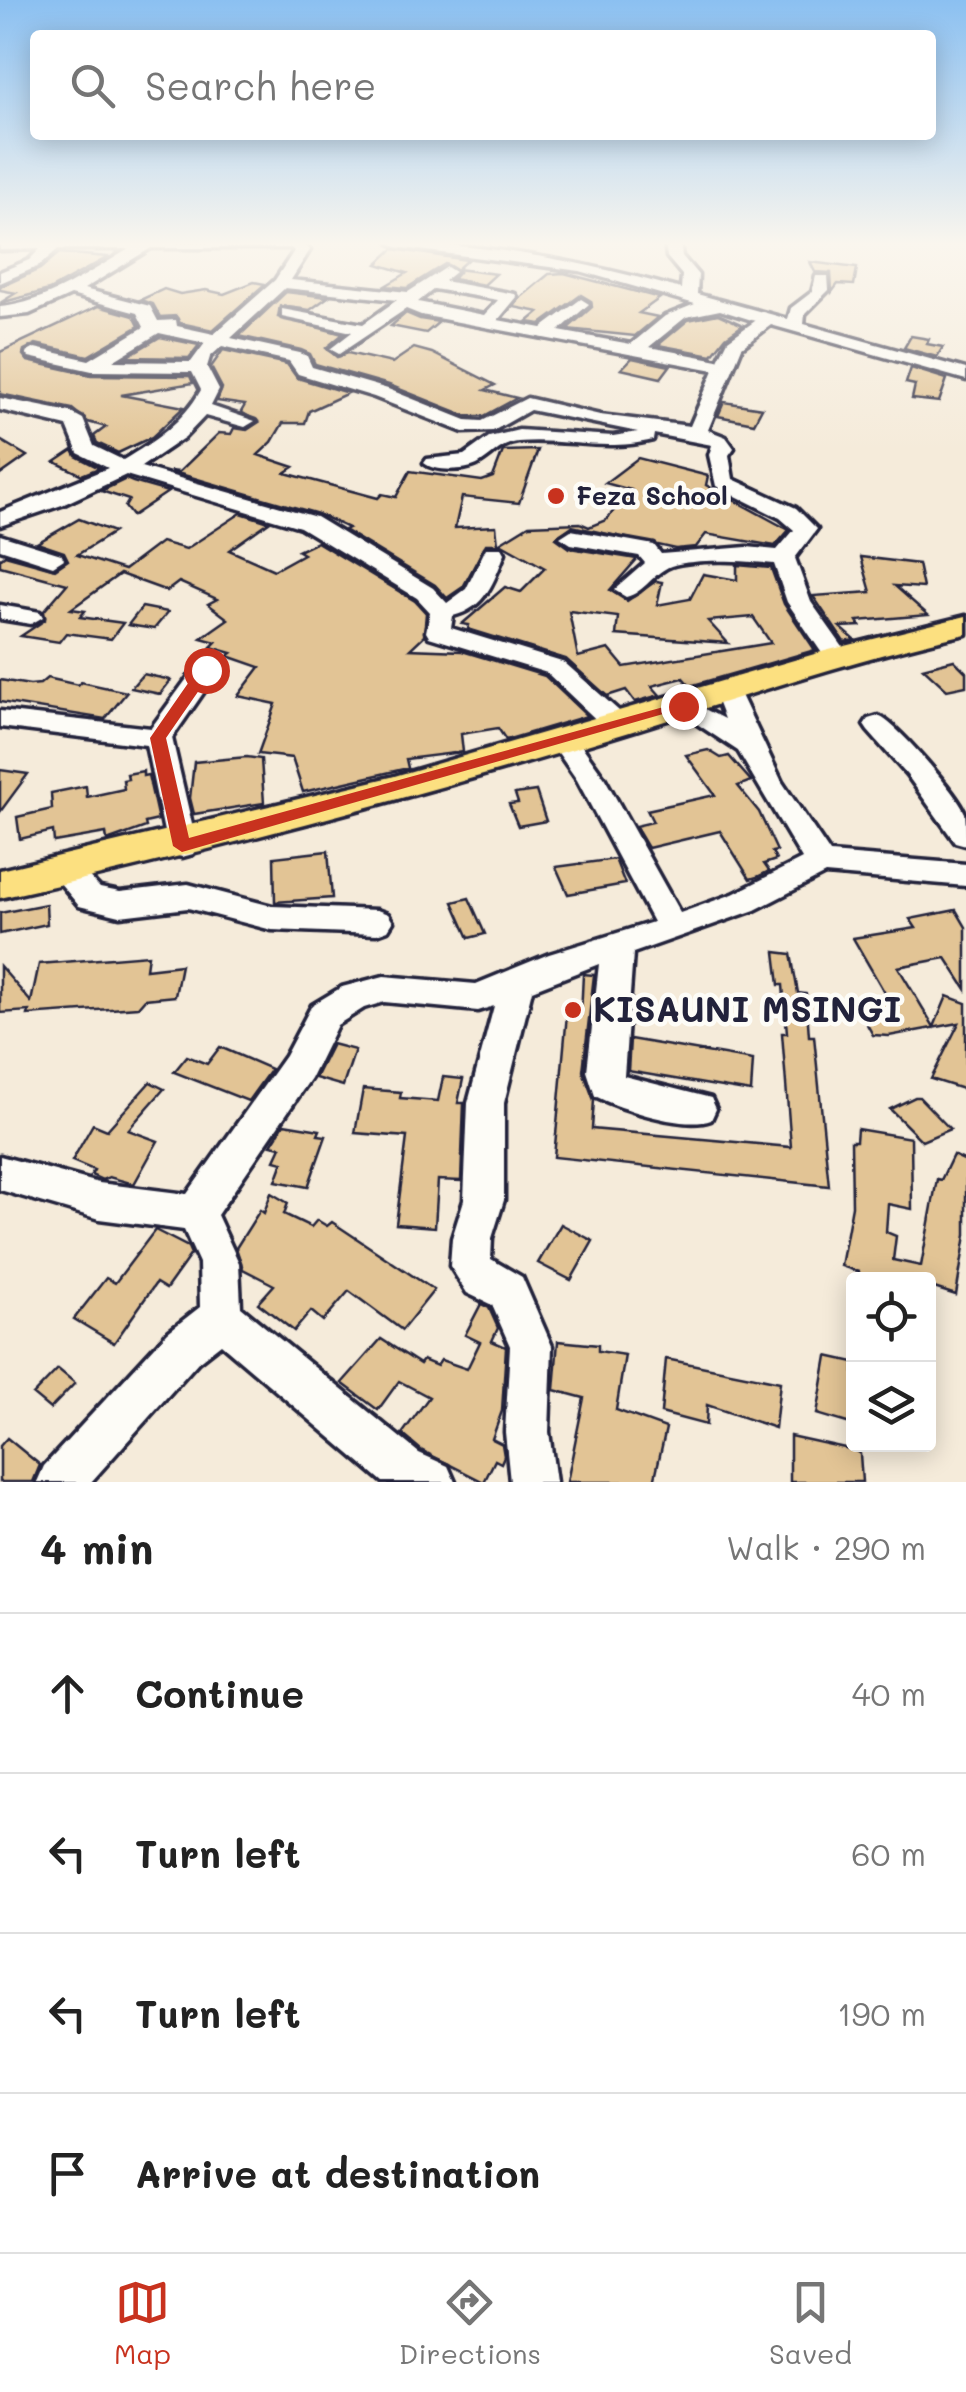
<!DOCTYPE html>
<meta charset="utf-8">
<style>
body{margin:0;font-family:Mali,sans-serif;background:#f2f2f2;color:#222}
.controls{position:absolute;right:30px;bottom:30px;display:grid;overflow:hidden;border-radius:10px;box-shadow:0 5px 25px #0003}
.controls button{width:90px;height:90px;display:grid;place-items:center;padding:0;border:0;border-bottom:2px solid #e0e0e0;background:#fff;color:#222;font:50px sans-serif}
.stop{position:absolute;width:30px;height:30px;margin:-22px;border:8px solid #c8321e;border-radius:50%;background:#fff}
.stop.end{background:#c8321e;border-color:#fff;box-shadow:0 2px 10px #0008}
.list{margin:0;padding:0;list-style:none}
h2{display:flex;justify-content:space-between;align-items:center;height:130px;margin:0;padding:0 40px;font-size:42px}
h2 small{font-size:32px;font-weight:400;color:#767676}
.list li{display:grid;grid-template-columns:65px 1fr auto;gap:30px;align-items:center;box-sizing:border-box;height:160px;padding:0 40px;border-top:2px solid #e0e0e0}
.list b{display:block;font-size:38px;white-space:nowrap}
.list em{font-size:32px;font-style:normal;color:#767676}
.icon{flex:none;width:55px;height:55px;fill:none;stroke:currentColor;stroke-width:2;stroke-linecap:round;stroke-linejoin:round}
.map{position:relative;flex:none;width:966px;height:1482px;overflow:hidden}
.search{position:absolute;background:#fff;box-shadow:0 5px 25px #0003;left:30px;right:30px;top:30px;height:110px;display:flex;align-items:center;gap:25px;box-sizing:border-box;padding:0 35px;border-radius:10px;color:#767676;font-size:38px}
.sheet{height:770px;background:#fff}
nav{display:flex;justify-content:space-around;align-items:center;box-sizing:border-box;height:140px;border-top:2px solid #e0e0e0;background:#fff;font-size:28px;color:#767676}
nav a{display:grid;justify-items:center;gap:5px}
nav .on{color:#c8321e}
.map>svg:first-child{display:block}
.building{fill:#e2c495;stroke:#22223b;stroke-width:2.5;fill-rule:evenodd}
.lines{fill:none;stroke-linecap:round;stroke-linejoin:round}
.minor-casing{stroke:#22223b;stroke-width:7}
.major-casing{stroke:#22223b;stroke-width:7}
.minor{fill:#fdfcf7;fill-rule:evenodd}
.major{fill:#fce080;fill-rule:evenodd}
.route{fill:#c8321e}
.poi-dot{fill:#c8321e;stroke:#fdfcf7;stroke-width:4}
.labels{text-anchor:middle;stroke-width:9;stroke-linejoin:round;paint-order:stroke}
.far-poi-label{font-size:25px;font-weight:bold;fill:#22223b;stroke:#fdfcf7;text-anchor:start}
.near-poi-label{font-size:35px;font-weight:bold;fill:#22223b;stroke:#fdfcf7;text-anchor:start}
</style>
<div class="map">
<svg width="966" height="1482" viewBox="0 0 966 1482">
<rect width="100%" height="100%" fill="#f5ebda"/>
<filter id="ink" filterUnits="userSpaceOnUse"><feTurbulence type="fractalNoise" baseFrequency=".01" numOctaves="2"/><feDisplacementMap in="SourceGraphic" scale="20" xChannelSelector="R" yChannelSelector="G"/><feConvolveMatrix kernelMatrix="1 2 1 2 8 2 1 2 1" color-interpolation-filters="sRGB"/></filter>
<g filter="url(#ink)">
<g class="building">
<polygon points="393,249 467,260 457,269 496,274 484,285 453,279 459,272 445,264 407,288 385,286 407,273 377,264"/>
<polygon points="59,253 108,257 49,290 0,303 16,293 0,290 0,287 40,269"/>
<polygon points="810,262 857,268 854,285 838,284 832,292 831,273 815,272"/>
<polygon points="564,273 660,298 639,313 658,317 635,336 567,329 592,307 591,301 581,295 541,324 527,322 539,312 514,307 520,298 549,274"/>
<polygon points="254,282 265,284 213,330 180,323 176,316 160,317 153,304 140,300 164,289 180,294 206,290 224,294"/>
<polygon points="286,292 328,297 310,310 280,306 278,317 343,334 326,348 337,357 348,353 392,363 414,348 432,353 495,385 485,390 517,398 484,416 467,416 389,385 315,364 310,354 301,350 239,336"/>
<polygon points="98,306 134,316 139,326 88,356 36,344 24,350 23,355 28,361 91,375 190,376 193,383 121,395 184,407 152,437 118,453 97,443 94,436 106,427 88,422 72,409 0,394 0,352"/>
<polygon points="406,313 420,319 439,322 426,333 391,326"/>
<polygon points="718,314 743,325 726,337 712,355 658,345 688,320"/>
<polygon points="911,336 929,339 927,344 943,347 937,357 904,348"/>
<polygon points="160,337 199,345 189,358 126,357"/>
<path d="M223,350L287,364L297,378L348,393L309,411L305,423H283L272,442L258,455L294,467L285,473L378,498L382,494L396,497L410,471L482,481L493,477L503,451L538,450L519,503L462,497L455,528L496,526L498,544L529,525L580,523L589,527L606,520L631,490L605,483L638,458L708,476L706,485L789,530L775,546L706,534L696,547L676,549L572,526L556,538L570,548L637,559L610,590L627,601L656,581L662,582L657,605L690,599L703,574L737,580V565L771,568L784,604L815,650L690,686L683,678L652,686L660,695L635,702L626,690L607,696L566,659L468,629L469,625L462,624L505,587L521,592L545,568L502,544H486L463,587L447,598L435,585L344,530L348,528L318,514L170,471L179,472L219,433L231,434L234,428L247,430L259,422L241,412L245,405L217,401L222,388L211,367ZM569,611L618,617L616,635L728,643L708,621L753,617L771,643L624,667L609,649L578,657Z"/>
<polygon points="632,358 670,366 661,378 621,369"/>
<polygon points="911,368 947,379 939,402 912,399 915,385 906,383"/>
<polygon points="724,402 762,408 754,423 718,416"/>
<polygon points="0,440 27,456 0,475"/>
<polygon points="73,450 76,456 99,468 82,475 55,462"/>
<polygon points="126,479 133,482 168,492 132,516 125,507 129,500 101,491"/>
<polygon points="241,513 269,522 229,550 274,570 303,554 298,551 317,542 415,601 426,613 424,636 410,649 462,651 545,676 587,716 506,740 498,728 461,734 463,752 406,759 408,768 303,792 292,758 258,754 276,704 238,696 260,667 228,656 232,653 211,647 216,642 201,638 228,619 208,604 217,599 179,582 167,591 120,574 71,609 85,611 80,617 123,623 111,639 66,633 59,642 21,636 45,620 44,611 67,584 0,566 0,559 5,555 55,569 68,560 64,552 37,543 79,519 114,532 77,555 124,570 161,542 186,549"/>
<polygon points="861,557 918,564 923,588 895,586 928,615 857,621 860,626 840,627 855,640 844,642 813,596 871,592"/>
<polygon points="142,607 168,612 154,629 128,625"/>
<polygon points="954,660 966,672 966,686 947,690 923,668"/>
<polygon points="143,674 171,680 160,694 131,688"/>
<polygon points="47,678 78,685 81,682 127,692 105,719 0,702 0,680 30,685 40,684"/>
<polygon points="708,750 721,758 729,756 751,781 738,786 759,812 777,851 772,852 776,860 764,864 769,871 757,877 750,879 720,831 648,848 635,826 653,822 647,810 715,795 686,755"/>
<polygon points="247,757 261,759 264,803 194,814 190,798 194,762"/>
<polygon points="0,770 28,774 0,812"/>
<polygon points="143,771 143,776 148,775 158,820 145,823 146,827 107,841 106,833 54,842 53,831 20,839 17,817 52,809 51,793 86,786 87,797 124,789 123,780 128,779 127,774"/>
<polygon points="536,791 546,821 518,826 509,804 518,803 515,794"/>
<polygon points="328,851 332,898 275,902 274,857"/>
<polygon points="615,859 625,884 568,894 556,867"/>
<polygon points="469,898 485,934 469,938 453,902"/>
<polygon points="46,904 47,924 0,934 0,913"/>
<polygon points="956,910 966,927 966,989 946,958 898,967 934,1027 947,996 966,1003 966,1090 931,1079 959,1023 889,1036 873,1035 855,1003 886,995 853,938 916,928 910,919"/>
<polygon points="775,952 791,954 798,993 806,994 809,1036 814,1036 829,1186 554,1157 567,1014 581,1015 583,974 594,975 583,1071 594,1100 592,1129 791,1147 782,1033 787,1033 783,985 779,985"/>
<polygon points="148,955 146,969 181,965 175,996 145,999 138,1007 28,1015 29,1011 0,1013 0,966 31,1002 39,964"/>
<polygon points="630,1039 753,1060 751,1092 628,1071"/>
<polygon points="332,1044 355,1050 343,1086 315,1078"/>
<polygon points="220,1047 271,1069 248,1101 174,1072 187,1056 207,1064"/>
<polygon points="443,1077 463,1079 458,1103 464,1103 461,1181 438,1180 435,1227 396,1224 407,1137 355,1133 363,1089 401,1092 400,1098 438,1101"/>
<polygon points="150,1082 164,1089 128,1130 158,1141 134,1184 109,1177 102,1180 91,1175 94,1170 72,1161 93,1124 107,1130"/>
<polygon points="915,1097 919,1097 950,1129 922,1141 890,1109"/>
<polygon points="284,1124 320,1130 318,1135 326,1136 308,1187 276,1181 283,1162 275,1160 281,1147 271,1145"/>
<polygon points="857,1129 911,1138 912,1209 888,1204 886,1232 896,1236 893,1260 921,1266 937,1179 941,1180 953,1155 966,1161 966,1235 956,1295 928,1286 928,1280 858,1280 859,1272 841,1266 852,1206 851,1141 856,1141"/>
<polygon points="271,1193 288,1203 284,1214 311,1227 317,1220 327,1226 332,1222 434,1290 402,1330 349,1291 323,1321 311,1311 294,1331 258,1303 274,1285 243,1269 236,1248 260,1210 264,1213"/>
<polygon points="561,1224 593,1241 571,1280 538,1263"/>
<polygon points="155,1230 188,1247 191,1254 166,1289 156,1283 114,1343 74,1319 106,1278 115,1283"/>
<polygon points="481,1304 489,1308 498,1328 492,1341 506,1347 502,1411 492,1439 502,1444 504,1456 501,1463 495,1460 484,1482 421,1450 402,1434 429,1397 399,1381 378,1410 342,1383 381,1339 420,1364 423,1360 437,1366 441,1360 467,1369 480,1342 465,1335"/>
<polygon points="558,1341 598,1345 598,1351 625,1355 616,1410 666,1428 654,1482 567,1482 584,1398 554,1390"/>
<polygon points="827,1356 854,1362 854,1425 817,1414"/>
<polygon points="666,1359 780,1382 775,1428 707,1405 706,1425 661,1413"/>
<polygon points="58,1369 75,1383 50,1409 33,1395"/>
<polygon points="790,1436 854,1450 860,1454 862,1482 790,1482"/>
<polygon points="7,1438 40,1465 33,1482 0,1482 0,1446"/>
</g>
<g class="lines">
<defs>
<g id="minor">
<path d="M0,243H304L310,250L291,280L408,292L447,267L455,272L444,281L515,294L517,297L498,320L542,328L581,299L589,304L559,331L631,344L665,316L695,304L580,271L397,247L390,243C489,243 586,262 681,289L682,275L667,257L665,243H680L682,256L698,275L697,294L788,319L791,308L812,292L816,276H828L829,290L805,314L804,324L966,369V380L771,325L742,347L708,430L726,437L734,448L729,455L733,479L796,508L817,529L795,558L811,602L850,657L837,665L828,662L787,602L774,564C747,561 697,558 671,566C654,572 644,593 626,597L614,590L645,563L639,556L571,544L560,537L571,530L654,545L661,554L747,547L777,550L794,530L780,518L716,486L709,455L712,445L654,434L653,440C604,452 565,438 518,442C500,444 492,457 477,465C464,471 434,472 424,463L427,459L464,455L489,437L519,430L613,436L638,432L530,410L493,431L463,432L374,397L298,374L289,361L222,346L210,357L207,367L219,390L211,406L255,421L245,427L205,416L185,437L141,467L316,517L433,588L447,603L466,589L486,548H502L505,553C494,581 486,608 453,616L451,628L565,663L628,719L632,725L628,731H608L547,673L429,637L426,632L430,612L417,598L300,527L126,475L62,505L0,526V512L108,468L78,453L67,426L0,410V398L70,412L83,419L94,446L123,460C155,441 183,422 201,390L192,372L92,371L29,357L26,353L35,348L89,360L144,327L137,313L71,295L29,314L0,317V307C47,303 89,272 129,249H58L39,266L0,283V272L29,260L40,249L0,250ZM151,248H291L294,251L275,280L214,334L177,326L176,320L158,321L150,306L84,289ZM285,288L397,300L363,324L282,309V317L352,332L330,349L339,354L406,309L421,315L714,370L690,426L600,415L527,398L482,421L466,420L388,389L312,367L307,356L300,353L231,338ZM434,289L498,300L484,315L418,302ZM720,310L755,321L728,340L718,360L649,347L686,317ZM159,333L205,343L191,362L113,361Z"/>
<polygon points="0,535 61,554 64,559 53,566 0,549"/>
<polygon points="0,605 40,612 43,617 31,624 0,619"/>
<polygon points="206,662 219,670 172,738 197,846 193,854 182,857 171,854 167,846 146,745 0,727 0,711 151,728 197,665"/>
<path d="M727,685L740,693L782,782L830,853L966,864V886L825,874L755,910L633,953L624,1076L711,1098L716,1109L711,1120C684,1130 621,1109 595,1096L587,1071L599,964L532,990L504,1103V1200L492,1238L491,1259L522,1277L552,1346L549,1432L556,1482H510L505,1432L510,1346L492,1305L467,1293L450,1266L452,1238L464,1200L468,1103L494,1006L478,1011L384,1002L364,1008L337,1025L311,1078L217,1215L239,1263L241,1307L419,1453L448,1466L455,1482H383L221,1344L198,1362L91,1482H37L44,1466L168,1332L200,1307L199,1263L184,1230L99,1219L0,1190V1156L99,1183L187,1194L285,1056L312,1005L342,987L384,976L476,984L549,954L653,922L577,780L550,741L554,735H574L604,777L680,913L733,894L802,859L738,751L670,706L683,698L724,719L714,693Z"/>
<path d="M878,716C895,721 958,795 965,813C966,821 966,836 966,845L955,842L907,775L868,731L864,725L868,719Z"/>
<polygon points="65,860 76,863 100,888 120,892 188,884 272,906 377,910 388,914 393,922 388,930 377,934 272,930 188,908 120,916 79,906 50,871 54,863"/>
</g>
<path id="major" d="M966,616V634C835,663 709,709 580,747C388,804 195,855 0,898V870L391,777L825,651Z"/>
</defs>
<use href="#minor" class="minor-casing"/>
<use href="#major" class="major-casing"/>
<use href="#minor" class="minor"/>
<use href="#major" class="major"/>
</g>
</g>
<linearGradient id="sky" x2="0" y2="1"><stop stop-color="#8bc0f1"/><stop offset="0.54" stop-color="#faf6ee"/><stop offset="1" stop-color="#faf6ee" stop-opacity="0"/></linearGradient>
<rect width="966" height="451" fill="url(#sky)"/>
<polygon class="route" points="200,666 213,670 166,738 189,838 678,703 691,706 182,852 173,846 150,738"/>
<g class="poi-dot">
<circle cx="556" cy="496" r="10"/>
<circle cx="573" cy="1010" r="10"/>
</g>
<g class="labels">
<g class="far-poi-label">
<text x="576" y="505">Feza School</text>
</g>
<g class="near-poi-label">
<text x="593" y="1022">KISAUNI MSINGI</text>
</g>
</g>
</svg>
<div class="controls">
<button><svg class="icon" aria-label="locate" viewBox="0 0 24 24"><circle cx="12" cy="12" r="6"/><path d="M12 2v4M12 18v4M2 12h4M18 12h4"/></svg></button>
<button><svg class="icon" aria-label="layers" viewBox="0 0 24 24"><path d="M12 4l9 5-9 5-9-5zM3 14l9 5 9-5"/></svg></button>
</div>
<div class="stop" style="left:206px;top:670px"></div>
<div class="stop end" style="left:683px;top:706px"></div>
<div class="search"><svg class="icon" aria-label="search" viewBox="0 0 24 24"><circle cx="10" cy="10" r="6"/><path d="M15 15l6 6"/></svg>Search here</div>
</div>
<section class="sheet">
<h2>4 min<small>Walk · 290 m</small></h2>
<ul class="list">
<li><svg class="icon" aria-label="ahead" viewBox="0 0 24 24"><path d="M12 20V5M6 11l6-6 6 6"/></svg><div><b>Continue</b></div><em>40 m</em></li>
<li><svg class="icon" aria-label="left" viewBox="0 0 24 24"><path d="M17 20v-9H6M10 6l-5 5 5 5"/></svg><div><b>Turn left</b></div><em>60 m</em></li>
<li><svg class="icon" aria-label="left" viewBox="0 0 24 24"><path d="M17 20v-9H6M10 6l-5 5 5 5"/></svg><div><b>Turn left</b></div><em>190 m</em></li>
<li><svg class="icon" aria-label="arrive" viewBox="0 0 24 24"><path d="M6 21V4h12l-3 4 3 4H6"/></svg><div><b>Arrive at destination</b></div></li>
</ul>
</section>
<nav>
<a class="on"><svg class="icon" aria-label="map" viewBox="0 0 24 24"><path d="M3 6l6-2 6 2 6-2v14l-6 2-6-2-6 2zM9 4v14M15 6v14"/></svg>Map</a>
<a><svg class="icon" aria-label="directions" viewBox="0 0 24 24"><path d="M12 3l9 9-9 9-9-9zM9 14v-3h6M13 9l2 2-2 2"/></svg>Directions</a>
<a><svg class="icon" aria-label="saved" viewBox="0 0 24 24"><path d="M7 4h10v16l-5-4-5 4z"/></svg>Saved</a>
</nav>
